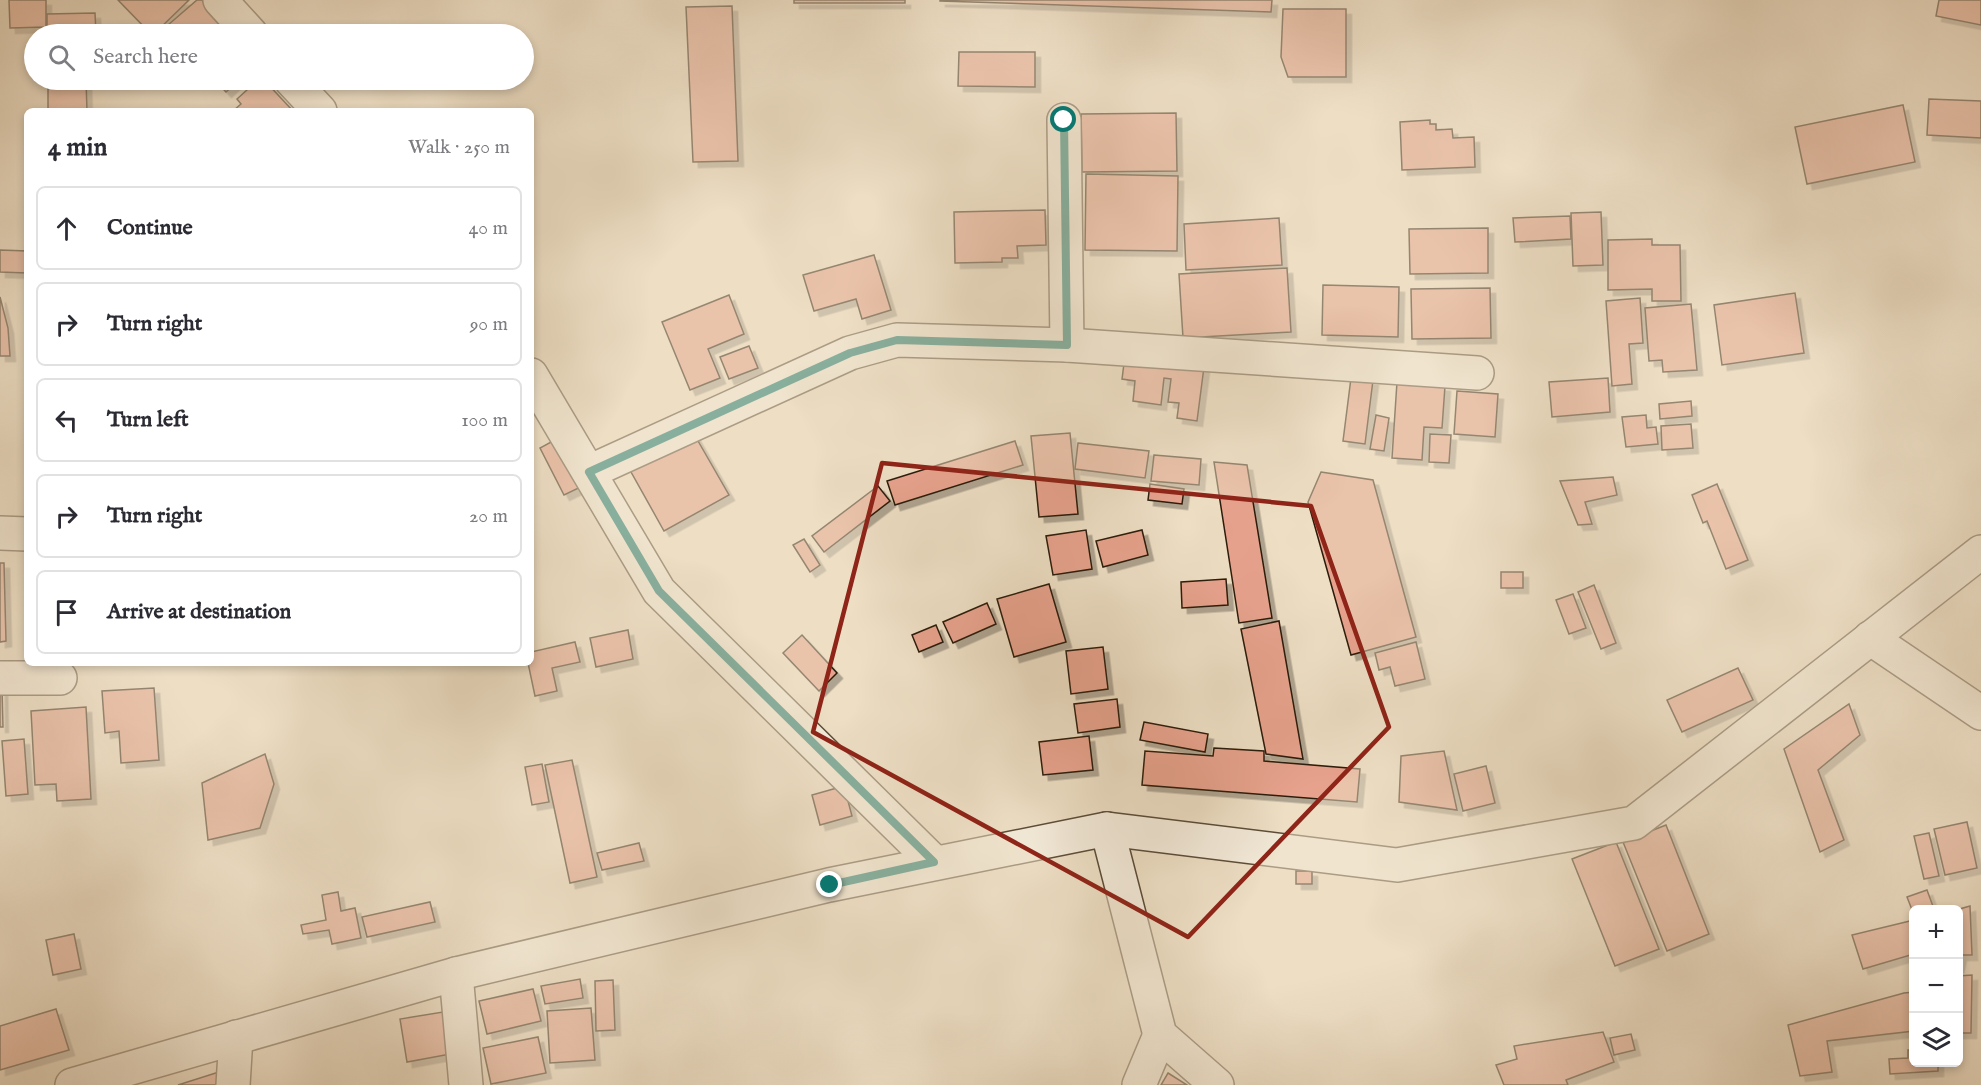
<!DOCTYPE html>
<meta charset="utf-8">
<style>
body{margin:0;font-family:"IM FELL English",serif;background:#f2f2f3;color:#2b2b33}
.controls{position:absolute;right:18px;bottom:18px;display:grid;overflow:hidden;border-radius:9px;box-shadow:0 3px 9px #0003}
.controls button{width:54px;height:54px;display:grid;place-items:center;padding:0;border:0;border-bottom:2px solid #e1e1e2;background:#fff;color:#2b2b33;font:30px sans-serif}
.stop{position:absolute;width:18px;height:18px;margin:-14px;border:4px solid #0f766e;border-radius:50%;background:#fff}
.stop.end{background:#0f766e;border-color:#fff;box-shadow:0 2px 6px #0008}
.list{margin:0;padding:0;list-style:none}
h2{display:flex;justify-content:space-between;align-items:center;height:78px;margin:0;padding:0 24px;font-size:26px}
h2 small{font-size:20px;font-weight:400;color:#7c7c81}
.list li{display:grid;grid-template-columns:39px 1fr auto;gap:18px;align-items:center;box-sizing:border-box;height:84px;margin:0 12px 12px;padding:0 12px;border:2px solid #e1e1e2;border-radius:9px}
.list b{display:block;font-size:22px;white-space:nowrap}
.list em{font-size:20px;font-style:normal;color:#7c7c81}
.icon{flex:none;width:33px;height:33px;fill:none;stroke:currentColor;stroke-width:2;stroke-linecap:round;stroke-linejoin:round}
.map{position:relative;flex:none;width:1981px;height:1085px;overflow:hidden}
.search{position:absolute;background:#fff;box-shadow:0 3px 9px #0003;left:24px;top:24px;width:510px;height:66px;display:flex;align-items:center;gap:15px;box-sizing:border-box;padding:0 21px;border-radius:33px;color:#7c7c81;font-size:22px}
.panel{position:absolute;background:#fff;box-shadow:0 3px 9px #0003;left:24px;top:108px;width:510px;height:558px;border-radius:9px}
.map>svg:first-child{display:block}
.building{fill:#e7a28d;stroke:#2c1c0a;stroke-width:1.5;filter:url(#shadow)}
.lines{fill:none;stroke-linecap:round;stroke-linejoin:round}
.minor-casing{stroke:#5c4c38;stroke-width:36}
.minor{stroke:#f3ead9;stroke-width:33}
.route{stroke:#0f766e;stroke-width:8}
.marked{fill:none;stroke:#8f2418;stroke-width:4.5;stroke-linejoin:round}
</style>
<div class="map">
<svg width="1981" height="1085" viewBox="0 0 1981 1085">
<defs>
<filter id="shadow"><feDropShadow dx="5.5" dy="5.5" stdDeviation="0" flood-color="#0004"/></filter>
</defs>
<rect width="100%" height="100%" fill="#eddec4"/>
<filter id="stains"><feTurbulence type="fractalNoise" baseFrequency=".00333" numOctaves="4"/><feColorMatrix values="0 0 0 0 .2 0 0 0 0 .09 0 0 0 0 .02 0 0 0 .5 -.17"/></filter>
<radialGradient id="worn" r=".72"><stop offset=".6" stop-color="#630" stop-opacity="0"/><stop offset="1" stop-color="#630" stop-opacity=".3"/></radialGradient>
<g class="building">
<polygon points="9,0 46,0 46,27 10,28"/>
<polygon points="118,0 189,0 154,34 151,34"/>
<polygon points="197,0 202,0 232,34 176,34 168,25"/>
<rect x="794" y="0" width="111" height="3"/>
<polygon points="940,0 1272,0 1271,12 940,1"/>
<polygon points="1939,0 1981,0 1981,25 1936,16"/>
<polygon points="732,6 738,161 693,162 686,7"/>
<polygon points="1283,9 1346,9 1346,77 1288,77 1281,57"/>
<polygon points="95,13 96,34 47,34 47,14"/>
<polygon points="959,52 1035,52 1035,87 958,86"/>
<polygon points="48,80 86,80 87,111 48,111"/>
<polygon points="215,80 239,80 226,92"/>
<polygon points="258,80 264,80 293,111 233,111 241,104 237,99"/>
<polygon points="1929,99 1981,101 1981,138 1927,135"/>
<polygon points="1903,105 1915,162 1807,184 1795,127"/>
<polygon points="1176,113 1177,171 1082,172 1081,114"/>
<polygon points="1430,120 1430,124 1436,124 1436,130 1452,129 1453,138 1474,137 1475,167 1402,170 1400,122"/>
<polygon points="1086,174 1178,176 1177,251 1085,250"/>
<polygon points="1045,210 1046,245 1017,246 1018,258 1002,258 1002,262 955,263 954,212"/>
<polygon points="1601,212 1603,265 1573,266 1571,213"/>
<polygon points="1570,216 1571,239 1515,242 1513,218"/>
<polygon points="1279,218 1282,265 1186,270 1184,224"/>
<polygon points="1488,228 1488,273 1410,274 1409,229"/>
<polygon points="1652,239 1652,245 1680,245 1681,301 1652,301 1652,289 1608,290 1608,240"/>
<polygon points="0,250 27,251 27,273 0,272"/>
<polygon points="874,255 891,310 862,319 856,299 814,311 803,275"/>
<polygon points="1287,268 1291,332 1183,338 1179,274"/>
<polygon points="1323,285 1399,287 1398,337 1322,335"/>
<polygon points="1490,288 1491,338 1412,339 1411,289"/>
<polygon points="1795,293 1804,353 1722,365 1714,305"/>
<polygon points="729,295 744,334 708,349 720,378 690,390 662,322"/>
<polygon points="0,297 8,328 10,356 0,356"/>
<polygon points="1640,298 1643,343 1629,344 1632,384 1612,386 1606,301"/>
<polygon points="1691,304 1697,370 1663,372 1662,360 1649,361 1645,308"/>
<polygon points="749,346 758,368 729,379 720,357"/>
<polygon points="1125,356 1204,367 1197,421 1177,418 1179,403 1168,402 1171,379 1164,378 1161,405 1133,401 1135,381 1122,379"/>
<polygon points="1351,378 1373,380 1365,444 1343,441"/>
<polygon points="1608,378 1610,412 1552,417 1549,382"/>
<polygon points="1397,382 1445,386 1442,428 1424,427 1422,460 1392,458"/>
<polygon points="1457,391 1498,394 1495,437 1454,434"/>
<polygon points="1691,401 1692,416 1660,419 1659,404"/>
<polygon points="1376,415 1389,418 1384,451 1370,449"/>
<polygon points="1646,415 1647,428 1656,427 1658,444 1626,447 1622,417"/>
<polygon points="1691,424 1693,448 1662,450 1661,426"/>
<polygon points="690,427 729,495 664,531 626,463"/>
<polygon points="1070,433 1078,514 1039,517 1031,436"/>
<polygon points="1430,434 1451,435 1449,463 1429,462"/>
<polygon points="562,436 587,484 564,495 540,448"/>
<polygon points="1015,441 1023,465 895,505 887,481"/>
<polygon points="1078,443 1149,451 1145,478 1075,469"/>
<polygon points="1154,455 1201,459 1199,485 1151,481"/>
<polygon points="1214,462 1247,465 1272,618 1239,623"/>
<polygon points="1321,472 1373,480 1416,637 1351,655 1308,502"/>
<polygon points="1613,477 1617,495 1585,502 1592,524 1578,525 1560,481"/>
<polygon points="1150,484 1184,489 1182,504 1148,500"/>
<polygon points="1717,484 1748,560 1726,569 1707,521 1703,523 1692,495"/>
<polygon points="878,486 890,501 824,552 812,536"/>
<polygon points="1086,530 1092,569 1053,575 1046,536"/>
<polygon points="1142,530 1148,555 1103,567 1096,541"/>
<polygon points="804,539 820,565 810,572 793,545"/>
<polygon points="0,563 4,563 6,641 0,642"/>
<rect x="1501" y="572" width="22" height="16"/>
<polygon points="1226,579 1228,605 1182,608 1181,582"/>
<polygon points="1049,584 1066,642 1014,657 997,599"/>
<polygon points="1594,585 1616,643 1601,649 1578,592"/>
<polygon points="1573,594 1586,628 1569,634 1556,600"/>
<polygon points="987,603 996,624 953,643 943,622"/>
<polygon points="1279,621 1303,759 1266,754 1241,629"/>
<polygon points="936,625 943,642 919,652 912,635"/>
<polygon points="628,630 633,659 596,667 590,638"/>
<polygon points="802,635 837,673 819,691 783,653"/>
<polygon points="575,642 580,662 552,668 557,691 535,696 528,663 531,663 531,652"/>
<polygon points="1416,642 1425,679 1395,686 1390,667 1379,670 1375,653"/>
<polygon points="1103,647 1108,689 1071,694 1066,651"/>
<polygon points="1738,668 1753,700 1682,732 1667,700"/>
<polygon points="0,688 2,688 3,727 0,727"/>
<polygon points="154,688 159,760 121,763 119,731 105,733 102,691"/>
<polygon points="1117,699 1120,727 1078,733 1074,704"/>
<polygon points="1849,704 1860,735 1818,770 1844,840 1820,852 1784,749"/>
<polygon points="86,707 91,799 57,801 56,784 35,785 31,711"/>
<polygon points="1144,722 1208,734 1205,752 1140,740"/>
<polygon points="1089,736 1093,770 1043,775 1039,742"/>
<polygon points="24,739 28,794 6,796 2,741"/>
<polygon points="1214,748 1264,751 1264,761 1360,769 1357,802 1142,785 1145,751 1213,756"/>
<polygon points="1444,751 1457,810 1399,802 1401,756"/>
<polygon points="265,754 274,784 260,828 208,840 202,783"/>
<polygon points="572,760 597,877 570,883 545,765"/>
<polygon points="542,764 549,802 532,805 525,767"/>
<polygon points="1486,766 1495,803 1463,811 1454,774"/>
<polygon points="844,786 852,816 820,825 812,795"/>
<polygon points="1967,822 1977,868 1945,875 1934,829"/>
<polygon points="1666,825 1709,934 1667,951 1623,842"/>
<polygon points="1929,833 1939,876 1924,879 1914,836"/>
<polygon points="1616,842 1659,949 1615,966 1572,859"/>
<polygon points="639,843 644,861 602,870 597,853"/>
<rect x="1296" y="871" width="16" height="13"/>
<polygon points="1927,890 1934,909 1914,910 1914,915 1907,897"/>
<polygon points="338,892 341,911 355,908 361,938 332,944 329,930 303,934 301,925 326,920 322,895"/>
<polygon points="430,902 435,922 367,937 362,917"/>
<polygon points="1970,906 1972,955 1961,955 1958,968 1958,910 1956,910"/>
<polygon points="1914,920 1914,954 1863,969 1852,935"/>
<polygon points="74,934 81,969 53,975 46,940"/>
<polygon points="1972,975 1971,1033 1958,1033 1958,976"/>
<polygon points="580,979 583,998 545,1004 541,986"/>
<polygon points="613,980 615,1030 596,1031 595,981"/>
<polygon points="533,989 541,1021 487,1034 479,1001"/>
<polygon points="1914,992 1914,1031 1827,1041 1832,1072 1800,1076 1788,1025 1904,993"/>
<polygon points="591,1008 595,1060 550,1063 547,1011"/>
<polygon points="56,1009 69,1050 0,1070 0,1026"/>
<polygon points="449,1011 456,1053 407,1062 400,1019"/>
<polygon points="1603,1032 1614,1062 1566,1080 1568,1085 1504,1085 1496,1065 1517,1059 1514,1046"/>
<polygon points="1631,1034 1635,1050 1614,1055 1610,1038"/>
<polygon points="538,1037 546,1073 491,1084 483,1048"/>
<polygon points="1908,1050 1914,1050 1914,1062 1938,1062 1938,1071 1890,1074 1889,1059 1908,1058"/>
<polygon points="222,1071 223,1085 178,1085"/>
<polygon points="1168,1073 1187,1085 1161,1085"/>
</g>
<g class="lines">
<defs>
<g id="minor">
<polyline points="220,0 251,34"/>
<polyline points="291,80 320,111"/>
<polyline points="1064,120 1067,345"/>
<polyline points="531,375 659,591 934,862"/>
<polyline points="589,472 850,353 897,340 1067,345 1477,373"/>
<polyline points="0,533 27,534"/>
<polyline points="1870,638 1981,713"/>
<polyline points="0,678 60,678"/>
<polyline points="1107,829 1160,1035 1217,1085"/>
<polyline points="456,974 466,1085"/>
<polyline points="72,1085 456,974 829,885 1107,829 1397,865 1634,823 1981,552"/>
<polyline points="233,1085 236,1037"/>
<polyline points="1139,1085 1160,1035"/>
</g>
</defs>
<use href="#minor" class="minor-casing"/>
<use href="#minor" class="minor"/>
</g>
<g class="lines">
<polyline class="route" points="830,885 934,862 659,591 589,472 850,353 897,340 1067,345 1064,120"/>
</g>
<path d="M0 0H1981V1085H0ZM882,463L1311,506L1389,727L1188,937L813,732Z" fill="#eddec4" fill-opacity=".55" fill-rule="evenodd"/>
<path class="marked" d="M882,463L1311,506L1389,727L1188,937L813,732Z"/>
<rect width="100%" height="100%" filter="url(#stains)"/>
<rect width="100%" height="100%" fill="url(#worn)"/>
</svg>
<div class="controls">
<button>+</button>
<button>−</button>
<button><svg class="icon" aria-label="layers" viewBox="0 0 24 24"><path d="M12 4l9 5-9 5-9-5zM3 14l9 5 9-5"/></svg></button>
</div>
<div class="stop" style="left:1064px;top:120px"></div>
<div class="stop end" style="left:830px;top:885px"></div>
<div class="search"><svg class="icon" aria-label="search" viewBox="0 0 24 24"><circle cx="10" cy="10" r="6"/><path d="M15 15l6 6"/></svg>Search here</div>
<section class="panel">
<h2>4 min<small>Walk · 250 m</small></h2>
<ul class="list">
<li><svg class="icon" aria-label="ahead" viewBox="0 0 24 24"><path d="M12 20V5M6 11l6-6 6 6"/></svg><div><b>Continue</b></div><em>40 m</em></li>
<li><svg class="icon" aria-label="right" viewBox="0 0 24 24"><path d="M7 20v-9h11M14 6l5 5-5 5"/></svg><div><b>Turn right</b></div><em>90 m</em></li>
<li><svg class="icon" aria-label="left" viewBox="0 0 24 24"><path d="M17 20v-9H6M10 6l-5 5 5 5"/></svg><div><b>Turn left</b></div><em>100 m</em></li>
<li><svg class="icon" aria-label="right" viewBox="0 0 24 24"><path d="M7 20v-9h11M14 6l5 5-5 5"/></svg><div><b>Turn right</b></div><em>20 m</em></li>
<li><svg class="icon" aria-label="arrive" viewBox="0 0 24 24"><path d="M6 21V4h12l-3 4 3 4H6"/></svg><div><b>Arrive at destination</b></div></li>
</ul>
</section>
</div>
